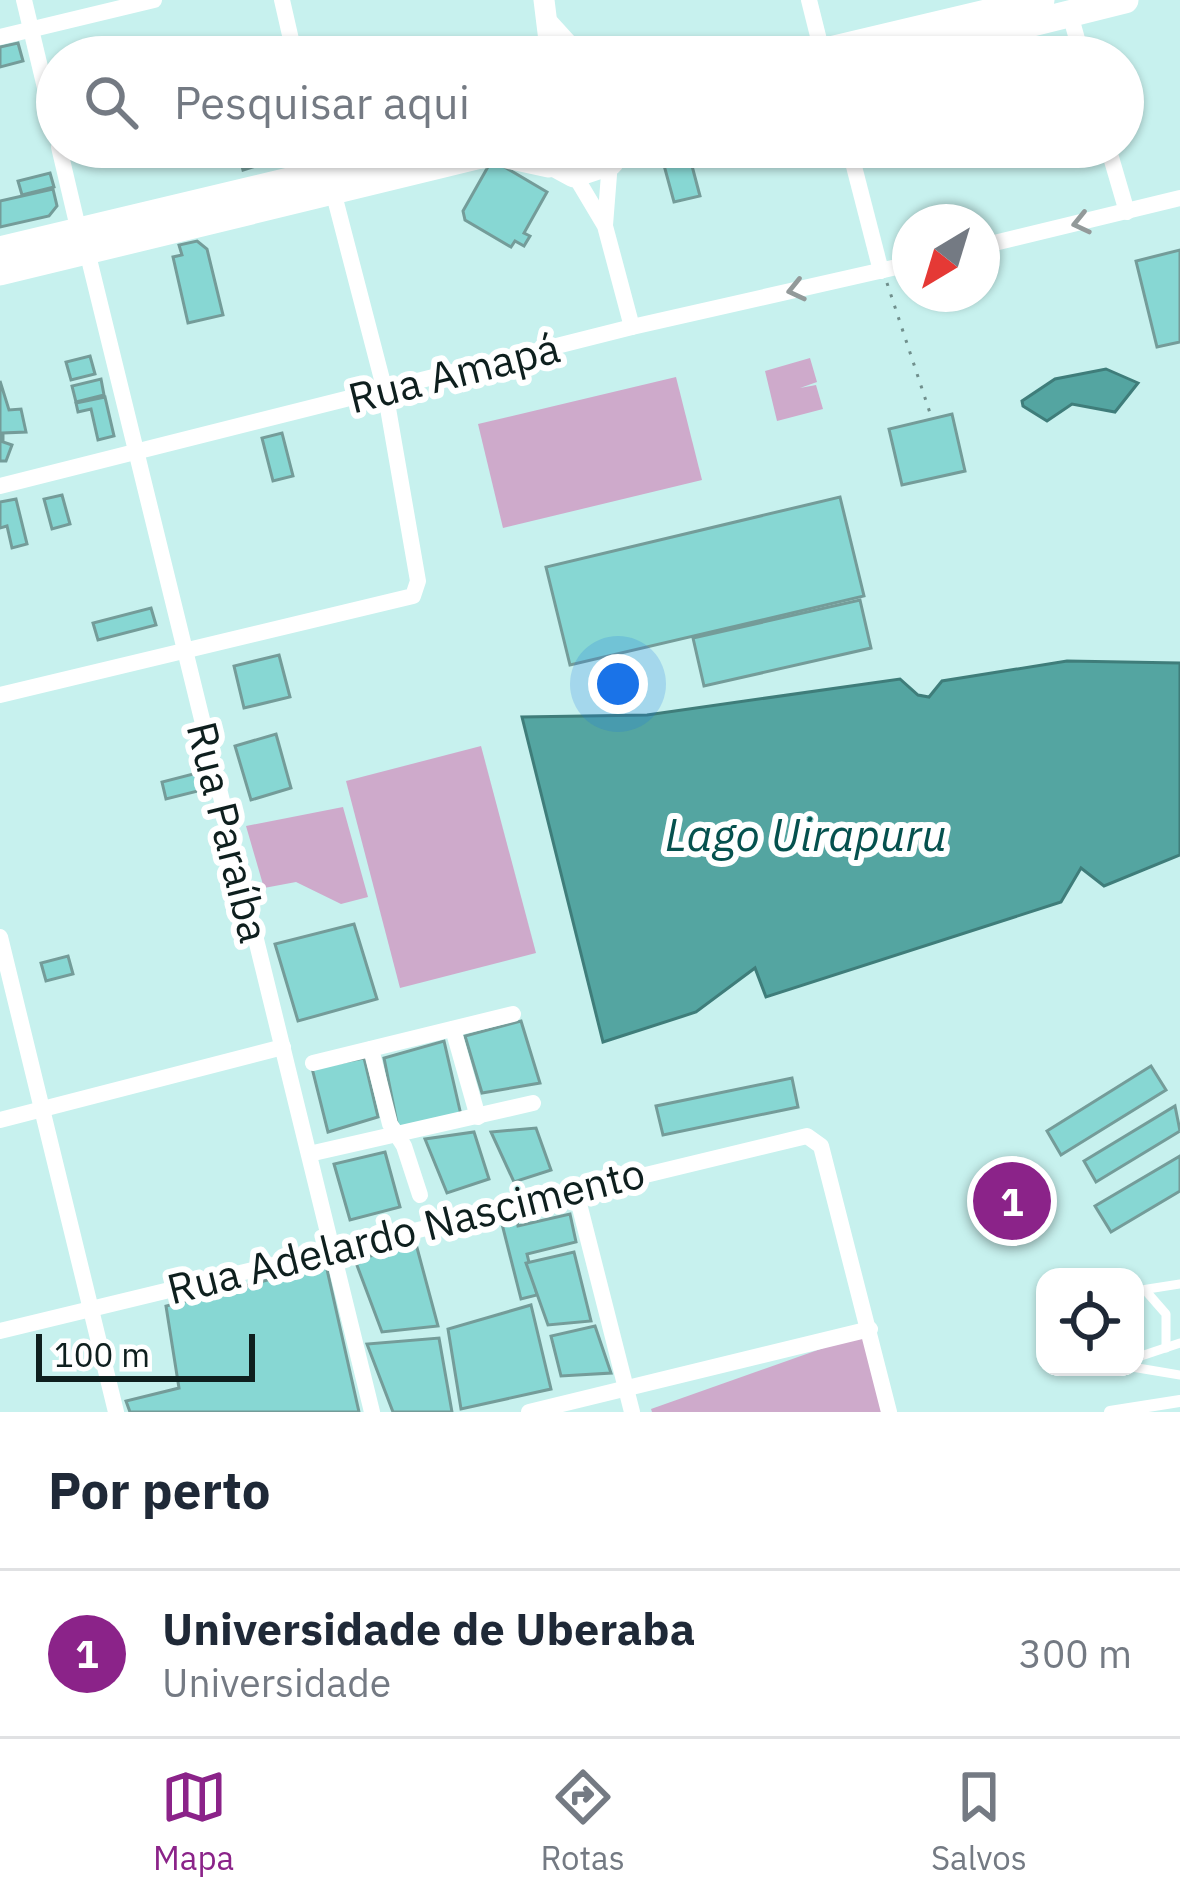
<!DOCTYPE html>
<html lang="pt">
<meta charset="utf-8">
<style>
body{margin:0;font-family:"IBM Plex Sans",sans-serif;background:#f2f2f3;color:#1f2937}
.controls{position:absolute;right:36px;bottom:36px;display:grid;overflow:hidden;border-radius:24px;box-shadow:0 3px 9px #0004}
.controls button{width:108px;height:108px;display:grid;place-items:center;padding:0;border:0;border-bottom:3px solid #e0e1e3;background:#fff;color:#1f2937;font:60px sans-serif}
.compass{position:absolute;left:892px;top:204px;width:108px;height:108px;border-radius:50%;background:#fff;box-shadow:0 3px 9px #0004;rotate:218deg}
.scale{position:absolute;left:36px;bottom:30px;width:219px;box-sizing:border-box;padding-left:12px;border:6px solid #0e1f1e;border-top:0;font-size:33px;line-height:42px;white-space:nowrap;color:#0e1f1e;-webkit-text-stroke:9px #fff;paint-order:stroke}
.you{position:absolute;left:618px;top:684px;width:42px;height:42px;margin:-30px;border:9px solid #fff;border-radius:50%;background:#1a73e8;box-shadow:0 0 0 18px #1a73e833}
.badge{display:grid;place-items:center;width:78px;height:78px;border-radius:50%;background:#8b2389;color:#fff;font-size:39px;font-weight:700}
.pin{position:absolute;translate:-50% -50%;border:6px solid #fff;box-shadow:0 3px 12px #0006}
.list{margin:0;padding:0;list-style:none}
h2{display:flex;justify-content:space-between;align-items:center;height:156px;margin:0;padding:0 48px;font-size:51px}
h2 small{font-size:39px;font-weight:400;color:#747a83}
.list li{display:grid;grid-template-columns:78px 1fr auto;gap:36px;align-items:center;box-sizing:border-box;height:168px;padding:0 48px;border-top:3px solid #e0e1e3}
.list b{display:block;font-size:45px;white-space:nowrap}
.list p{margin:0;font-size:39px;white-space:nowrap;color:#747a83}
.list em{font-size:39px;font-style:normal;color:#747a83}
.icon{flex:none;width:66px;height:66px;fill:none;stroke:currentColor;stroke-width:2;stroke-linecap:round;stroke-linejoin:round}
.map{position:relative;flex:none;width:1180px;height:1412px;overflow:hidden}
.search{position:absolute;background:#fff;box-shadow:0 3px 9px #0004;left:36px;right:36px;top:36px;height:132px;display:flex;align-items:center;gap:30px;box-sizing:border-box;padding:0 42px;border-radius:66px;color:#747a83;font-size:45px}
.sheet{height:324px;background:#fff}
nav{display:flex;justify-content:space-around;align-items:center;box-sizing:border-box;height:168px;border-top:3px solid #e0e1e3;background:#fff;font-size:33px;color:#747a83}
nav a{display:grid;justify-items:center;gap:6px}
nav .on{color:#8b2389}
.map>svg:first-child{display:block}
.green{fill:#ceaacb}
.water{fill:#54a5a1;stroke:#3f7d7a;stroke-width:3}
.building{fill:#87d7d3;stroke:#749c99;stroke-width:3}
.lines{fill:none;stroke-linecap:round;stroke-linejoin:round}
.path{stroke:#708f8c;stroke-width:3;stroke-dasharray:3 9;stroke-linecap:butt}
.service{stroke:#fff;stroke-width:9}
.pedestrian{stroke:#fff;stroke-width:12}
.minor{stroke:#fff;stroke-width:16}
.tertiary{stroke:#fff;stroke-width:21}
.primary{stroke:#fff;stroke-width:27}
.oneway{stroke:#939a9a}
.labels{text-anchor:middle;stroke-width:12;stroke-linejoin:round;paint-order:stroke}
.street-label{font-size:42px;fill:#0e1f1e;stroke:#fff}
.water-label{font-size:45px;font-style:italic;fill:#05514e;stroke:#fff}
</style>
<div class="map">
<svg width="1180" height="1412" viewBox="0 0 1180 1412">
<rect width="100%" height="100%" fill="#c7f1ee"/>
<g class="green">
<polygon points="810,358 817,382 800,388 816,385 823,409 777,421 765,371"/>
<polygon points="676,377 702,480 503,528 478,424"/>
<polygon points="481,746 536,953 400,988 346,781"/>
<polygon points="343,807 368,897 341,904 296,882 264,888 246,826"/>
<polygon points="863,1334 882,1412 652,1412 651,1409"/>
</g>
<g class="water">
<polygon points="1106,369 1138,383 1115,412 1072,404 1047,421 1023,406 1022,401 1055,379"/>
<polygon points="1067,661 1180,663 1180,855 1104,886 1081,868 1061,902 766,997 755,968 696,1012 603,1042 522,717 647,715 900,679 918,695 929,697 942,681"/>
</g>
<g class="building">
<polygon points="18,43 23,61 0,67 0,47"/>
<polygon points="237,147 257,147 262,164 243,170"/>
<polygon points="659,147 687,147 700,196 674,202"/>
<polygon points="860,147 896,147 898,154 863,162"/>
<polygon points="496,162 547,192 524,233 530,236 524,246 515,241 511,247 465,220 463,211 489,165"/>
<polygon points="50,173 54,187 22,195 18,181"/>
<polygon points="53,189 57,206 49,216 0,227 0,201"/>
<polygon points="197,241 207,249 223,315 188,323 173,257 182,255 179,245"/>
<polygon points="1180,250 1180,342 1157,347 1136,261"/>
<polygon points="90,356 95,374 71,380 66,362"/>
<polygon points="101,379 104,395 76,402 72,386"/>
<polygon points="0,381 9,410 21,409 26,432 3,433 3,442 12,445 6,461 0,461"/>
<polygon points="105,397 114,436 98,440 91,409 78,412 76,403"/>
<polygon points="952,414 965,471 902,485 889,429"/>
<polygon points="282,433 293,476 273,481 262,438"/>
<polygon points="62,495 70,524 52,529 44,499"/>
<polygon points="840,497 864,596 570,665 546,567"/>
<polygon points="16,499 27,544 12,548 7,526 0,528 0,502"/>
<polygon points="860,600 871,648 704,686 693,638"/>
<polygon points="151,608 156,625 98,640 93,623"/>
<polygon points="279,655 290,697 244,708 234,666"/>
<polygon points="276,734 291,788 251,800 235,746"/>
<polygon points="197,773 202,790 166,799 162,782"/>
<polygon points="354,924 377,999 298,1021 275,944"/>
<polygon points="68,956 73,974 46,981 41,963"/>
<polygon points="521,1021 540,1083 482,1093 465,1036"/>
<polygon points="444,1041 461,1115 398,1128 384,1058"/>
<polygon points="364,1058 378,1117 328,1132 312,1068"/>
<polygon points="1151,1066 1166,1090 1061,1155 1047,1131"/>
<polygon points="792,1078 798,1107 663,1135 656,1106"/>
<polygon points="1175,1106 1180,1131 1096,1182 1084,1161"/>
<polygon points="536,1128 551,1170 514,1182 491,1132"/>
<polygon points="474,1132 489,1179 447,1193 425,1139"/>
<polygon points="385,1152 400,1207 350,1220 334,1164"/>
<polygon points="1180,1156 1180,1191 1111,1232 1095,1206"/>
<polygon points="515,1212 518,1226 570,1214 576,1242 527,1254 537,1295 521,1299 500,1216"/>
<polygon points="416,1244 438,1326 382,1332 355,1260"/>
<polygon points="574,1252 591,1321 548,1325 526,1263"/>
<polygon points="326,1265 359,1412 130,1412 126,1401 179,1388 166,1306"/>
<polygon points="531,1305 551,1389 461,1409 448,1329"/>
<polygon points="595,1326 611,1373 561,1376 551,1336"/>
<polygon points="439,1338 452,1412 393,1412 367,1344"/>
</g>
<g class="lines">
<polyline class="path" points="887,283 932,419"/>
<g class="service">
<polyline points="1145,1290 1166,1314 1166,1348"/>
<polyline points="1135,1291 1180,1284"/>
<polyline points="1135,1358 1180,1343"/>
<polyline points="1132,1367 1180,1375"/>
</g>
<polyline class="pedestrian" points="1110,1412 1180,1401"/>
<g class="minor">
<polyline points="24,0 57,138"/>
<polyline points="282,0 295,57"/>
<polyline points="809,0 822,52"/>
<polyline points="1070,14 1082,57"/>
<polyline points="0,37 154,0"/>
<polyline points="59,147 79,232"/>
<polyline points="315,147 321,174"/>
<polyline points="849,147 881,271"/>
<polyline points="1108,147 1127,212"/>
<polyline points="574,174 605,226 632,327"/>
<polyline points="605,225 610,162"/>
<polyline points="982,246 1180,198"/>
<polyline points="87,251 372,1412"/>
<polyline points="0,486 632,327 910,264"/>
<polyline points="0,695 413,596 418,581 385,391 333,191"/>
<polyline points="0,937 116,1412"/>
<polyline points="453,1029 478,1117"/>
<polyline points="371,1049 390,1124 404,1146 420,1195"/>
<polyline points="313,1063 513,1014"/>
<polyline points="0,1120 283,1047"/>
<polyline points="309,1154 533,1103"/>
<polyline points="575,1188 632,1412"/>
<polyline points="0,1331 807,1136 821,1146 889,1412"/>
<polyline points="529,1412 870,1329"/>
</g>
<g class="tertiary">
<polyline points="544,0 551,57"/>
<polyline points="549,24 579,57"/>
</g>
<g class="primary">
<polyline points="801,57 1041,0"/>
<polyline points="896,57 1125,0"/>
<polyline points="539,155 574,174 610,162 620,147"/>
<polyline points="0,250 431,147"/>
<polyline points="0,272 477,156 498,153 549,164"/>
</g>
</g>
<defs><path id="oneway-chevron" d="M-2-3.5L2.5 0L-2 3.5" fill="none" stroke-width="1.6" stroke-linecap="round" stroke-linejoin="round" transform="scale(3)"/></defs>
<g class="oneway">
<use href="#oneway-chevron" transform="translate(1081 223) rotate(167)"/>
<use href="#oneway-chevron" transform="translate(796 290) rotate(167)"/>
</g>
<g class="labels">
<g class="street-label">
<text transform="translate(454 373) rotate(-14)" y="15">Rua Amapá</text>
<text transform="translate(228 832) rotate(76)" y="15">Rua Paraíba</text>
<text transform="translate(406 1231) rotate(-14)" y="15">Rua Adelardo Nascimento</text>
</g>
<g class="water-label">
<text x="806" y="851">Lago Uirapuru</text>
</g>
</g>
</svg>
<div class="controls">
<button><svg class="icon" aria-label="locate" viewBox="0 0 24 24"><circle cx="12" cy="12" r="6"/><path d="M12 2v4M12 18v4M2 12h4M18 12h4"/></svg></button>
</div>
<svg class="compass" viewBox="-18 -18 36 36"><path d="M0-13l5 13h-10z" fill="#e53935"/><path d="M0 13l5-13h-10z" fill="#747a83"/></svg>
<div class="scale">100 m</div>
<div class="you"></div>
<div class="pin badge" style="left:1012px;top:1201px">1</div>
<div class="search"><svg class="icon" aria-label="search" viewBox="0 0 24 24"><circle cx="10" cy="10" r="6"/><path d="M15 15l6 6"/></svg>Pesquisar aqui</div>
</div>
<section class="sheet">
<h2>Por perto<small></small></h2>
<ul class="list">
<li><span class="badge">1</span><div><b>Universidade de Uberaba</b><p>Universidade</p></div><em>300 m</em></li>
</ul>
</section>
<nav>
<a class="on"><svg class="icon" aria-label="map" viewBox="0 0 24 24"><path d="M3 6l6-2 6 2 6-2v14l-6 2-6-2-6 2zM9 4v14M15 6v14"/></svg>Mapa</a>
<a><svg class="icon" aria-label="directions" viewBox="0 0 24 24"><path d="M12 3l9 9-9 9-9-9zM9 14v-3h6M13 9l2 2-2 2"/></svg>Rotas</a>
<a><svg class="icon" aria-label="saved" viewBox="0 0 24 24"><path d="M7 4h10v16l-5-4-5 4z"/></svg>Salvos</a>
</nav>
